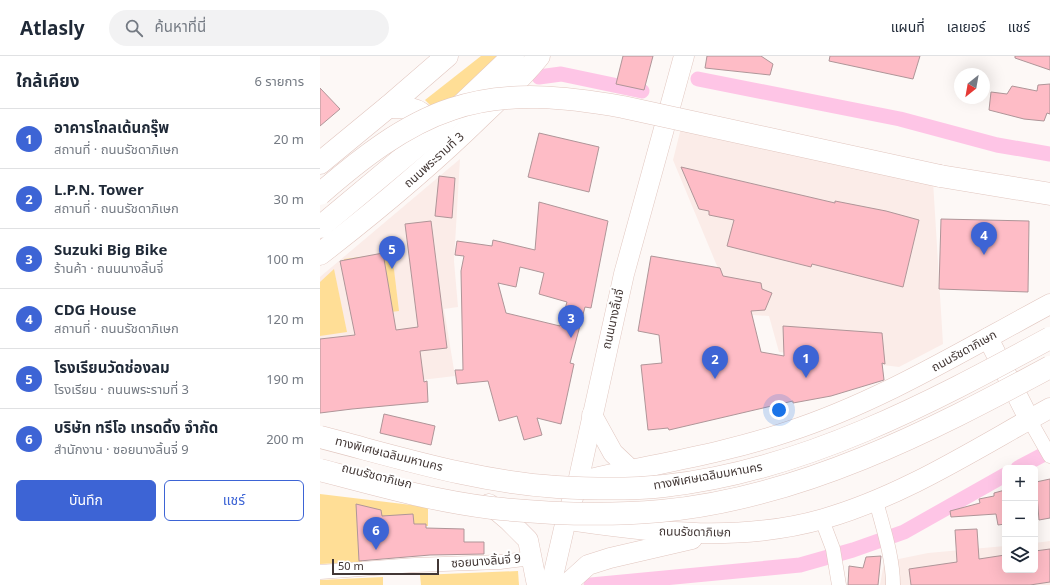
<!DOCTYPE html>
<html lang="th">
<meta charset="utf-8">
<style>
body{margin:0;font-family:"Noto Sans","Noto Sans Thai",sans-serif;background:#f2f2f3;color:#1f2937}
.controls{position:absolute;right:12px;bottom:12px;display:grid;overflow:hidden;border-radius:6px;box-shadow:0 4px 16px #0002}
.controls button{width:36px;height:36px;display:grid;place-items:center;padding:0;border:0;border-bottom:1px solid #e0e1e3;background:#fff;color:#1f2937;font:20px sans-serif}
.compass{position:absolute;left:634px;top:12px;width:36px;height:36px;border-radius:50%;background:#fff;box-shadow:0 4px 16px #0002;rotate:211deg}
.scale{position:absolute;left:12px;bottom:10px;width:107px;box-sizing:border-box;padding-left:4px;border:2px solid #423735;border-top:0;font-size:11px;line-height:14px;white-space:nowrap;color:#423735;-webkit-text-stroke:3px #fff;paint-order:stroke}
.you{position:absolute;left:459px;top:354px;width:14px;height:14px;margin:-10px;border:3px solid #fff;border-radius:50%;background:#1a73e8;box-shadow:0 0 0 6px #1a73e833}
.badge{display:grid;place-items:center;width:26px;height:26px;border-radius:50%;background:#3d64d5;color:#fff;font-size:13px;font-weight:700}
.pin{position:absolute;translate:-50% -33px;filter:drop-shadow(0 1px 2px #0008)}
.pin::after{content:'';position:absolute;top:21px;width:14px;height:12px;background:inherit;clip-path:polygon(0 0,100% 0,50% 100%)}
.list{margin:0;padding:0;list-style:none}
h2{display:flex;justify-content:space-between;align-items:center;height:52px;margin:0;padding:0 16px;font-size:17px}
h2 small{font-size:13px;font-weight:400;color:#747a83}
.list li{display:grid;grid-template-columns:26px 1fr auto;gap:12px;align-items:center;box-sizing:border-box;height:60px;padding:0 16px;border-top:1px solid #e0e1e3}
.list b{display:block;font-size:15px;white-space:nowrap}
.list p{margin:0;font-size:13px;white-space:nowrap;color:#747a83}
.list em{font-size:13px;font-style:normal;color:#747a83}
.actions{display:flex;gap:8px;padding:12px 16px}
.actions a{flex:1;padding:9px 0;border:1px solid #3d64d5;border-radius:6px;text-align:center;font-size:14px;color:#3d64d5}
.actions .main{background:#3d64d5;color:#fff}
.icon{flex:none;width:22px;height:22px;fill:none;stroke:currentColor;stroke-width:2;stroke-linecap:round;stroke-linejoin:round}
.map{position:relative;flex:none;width:730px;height:529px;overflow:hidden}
header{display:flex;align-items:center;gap:24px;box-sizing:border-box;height:56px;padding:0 20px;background:#fff;border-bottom:1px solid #e0e1e3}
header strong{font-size:19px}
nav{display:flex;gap:22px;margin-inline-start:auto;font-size:14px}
.search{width:280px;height:36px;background:#f2f2f3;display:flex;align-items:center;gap:10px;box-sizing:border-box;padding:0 14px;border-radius:22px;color:#747a83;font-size:15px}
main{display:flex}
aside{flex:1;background:#fff}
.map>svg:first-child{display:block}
.built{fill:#fbece8}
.green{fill:#ffde96}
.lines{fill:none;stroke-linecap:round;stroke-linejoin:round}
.canal{stroke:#fec5e6;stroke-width:15}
.building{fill:#febcc6;stroke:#af9598;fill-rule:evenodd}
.street-casing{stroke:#e1c6bf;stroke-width:15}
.secondary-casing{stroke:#e1c6bf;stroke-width:21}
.primary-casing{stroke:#e1c6bf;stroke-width:23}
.street{stroke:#fff;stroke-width:14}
.secondary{stroke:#fff;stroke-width:20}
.primary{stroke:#fff;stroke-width:22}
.primary-bridge-casing{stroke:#e1c6bf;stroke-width:23;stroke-linecap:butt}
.highway-bridge-casing{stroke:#e1c6bf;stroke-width:23;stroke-linecap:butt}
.primary-bridge{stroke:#fff;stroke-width:22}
.highway-bridge{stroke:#fff;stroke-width:22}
.labels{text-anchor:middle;stroke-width:4;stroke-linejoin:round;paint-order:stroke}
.street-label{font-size:12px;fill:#423735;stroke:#fff}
</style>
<header>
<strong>Atlasly</strong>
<div class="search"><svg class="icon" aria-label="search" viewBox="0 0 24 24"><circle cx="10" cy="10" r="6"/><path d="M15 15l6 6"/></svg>ค้นหาที่นี่</div>
<nav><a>แผนที่</a><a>เลเยอร์</a><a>แชร์</a></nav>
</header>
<main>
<aside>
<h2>ใกล้เคียง<small>6 รายการ</small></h2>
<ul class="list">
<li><span class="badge">1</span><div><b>อาคารโกลเด้นกรุ๊พ</b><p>สถานที่ · ถนนรัชดาภิเษก</p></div><em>20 m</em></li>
<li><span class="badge">2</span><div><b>L.P.N. Tower</b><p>สถานที่ · ถนนรัชดาภิเษก</p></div><em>30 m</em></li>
<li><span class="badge">3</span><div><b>Suzuki Big Bike</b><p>ร้านค้า · ถนนนางลิ้นจี่</p></div><em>100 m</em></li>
<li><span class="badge">4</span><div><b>CDG House</b><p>สถานที่ · ถนนรัชดาภิเษก</p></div><em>120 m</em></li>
<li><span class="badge">5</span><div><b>โรงเรียนวัดช่องลม</b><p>โรงเรียน · ถนนพระรามที่ 3</p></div><em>190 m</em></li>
<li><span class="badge">6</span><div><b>บริษัท ทรีโอ เทรดดิ้ง จำกัด</b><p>สำนักงาน · ซอยนางลิ้นจี่ 9</p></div><em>200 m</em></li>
</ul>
<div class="actions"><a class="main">บันทึก</a><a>แชร์</a></div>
</aside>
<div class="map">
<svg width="730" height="529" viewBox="0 0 730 529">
<rect width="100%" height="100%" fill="#fdf8f6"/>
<g class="built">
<polygon points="361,72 613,125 623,288 579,311 459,296 449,260 417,258 353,104"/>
<polygon points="140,103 134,205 138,251 124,253 135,320 0,336 0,221"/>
<polygon points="730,485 730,529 560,529 564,506 608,497 685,490 685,514 715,514 715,487"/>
</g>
<g class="green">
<polygon points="161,0 179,0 122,53 117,56 105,44"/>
<polygon points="72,197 79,255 32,261 24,203"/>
<polygon points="14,213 27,276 0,280 0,226"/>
<polygon points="0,438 108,451 108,470 40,474 42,506 0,508"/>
<polygon points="198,515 199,529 101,529 100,519"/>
<polygon points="63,521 63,529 0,529 0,524"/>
</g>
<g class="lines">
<g class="canal">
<polyline points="219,21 241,18 322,35"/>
<polyline points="378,23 580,63 677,89 730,98"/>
<polyline points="698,412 730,395"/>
<polyline points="271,529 480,509 533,494 584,476 685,419"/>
</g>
</g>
<g class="building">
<polygon points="303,0 333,0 324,34 296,28"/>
<polygon points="387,0 441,0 453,8 450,19 385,12"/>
<polygon points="510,0 600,0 593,23 509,5"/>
<polygon points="695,0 730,0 730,14 695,2"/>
<polygon points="730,28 730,58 727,57 724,65 704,63 669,54 671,36 687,38 692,30 717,35 718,29"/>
<polygon points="0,32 20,53 0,70"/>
<polygon points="219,77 279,91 269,136 208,121"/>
<polygon points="361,111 515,147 515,145 566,155 599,164 583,231 492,208 491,211 407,190 414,164 389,159 389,155 379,153"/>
<polygon points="119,120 135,122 132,162 115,160"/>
<path d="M219,146L288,165L271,252L265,251L250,307L254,308L241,368L217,362L222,379L204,384L197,360L179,365L168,325L137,328L135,314H143L141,215L144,200L135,199L137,185L172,190L173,184L215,194ZM200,211L224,217L219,238L247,246L240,270L186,257L178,227L196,231Z"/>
<polygon points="621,163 709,165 708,236 619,233"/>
<polygon points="111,165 127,292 100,295 104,326 107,325 108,346 32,353 0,357 0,283 35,279 20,205 63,197 76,274 98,271 85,168"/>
<polygon points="331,200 400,212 403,220 441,227 442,233 452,237 445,254 431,255 441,296 464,300 463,270 562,277 565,308 562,307 564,324 511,340 473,347 473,345 349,374 348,372 328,374 321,309 342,307 339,279 318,275"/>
<polygon points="64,358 115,370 111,389 60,377"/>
<polygon points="730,423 730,462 719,464 716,426"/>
<polygon points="685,434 685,468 678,469 676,458 631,461 630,455 660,447 659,443 674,440 674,437"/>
<polygon points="36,448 61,454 62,460 93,458 94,468 106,468 106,472 144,473 144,486 164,486 164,498 110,499 39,505"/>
<polygon points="657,473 659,503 685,499 685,514 715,514 715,495 730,493 730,526 710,529 591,529 589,513 637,506 635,474"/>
<polygon points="561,500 558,529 528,529 529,510 543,512 546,501"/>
</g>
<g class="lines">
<defs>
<g id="street">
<polyline points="709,363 730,400"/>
<path d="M556,445C563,472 573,501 573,529"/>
<polyline points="502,464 513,493 519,529"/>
<polyline points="0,516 95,509 180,506 212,502"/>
</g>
<g id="secondary">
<polyline points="668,282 709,363"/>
<polyline points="272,359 293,397 310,413"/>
<path d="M258,426C327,409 399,399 467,376C560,346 644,294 730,248"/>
<polyline points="169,448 189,465 208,484 217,529"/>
<path d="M256,465C338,477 422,486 503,463C584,440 657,392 730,352"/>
<polyline points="231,529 246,464 258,426 304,218 364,0"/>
<polyline points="246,529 268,509 290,502 372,483"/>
</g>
<g id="primary">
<path d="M68,51C81,51 100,51 107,64C109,68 108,75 109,80"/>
<polyline points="0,107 68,51 127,0"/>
<polyline points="620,120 730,138"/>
<polyline points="0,171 109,80 193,0"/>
<path d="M0,198C57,154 111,109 162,59C182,40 202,21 219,0"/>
</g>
</defs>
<use href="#street" class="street-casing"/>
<use href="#secondary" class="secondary-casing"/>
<use href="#primary" class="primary-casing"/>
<use href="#street" class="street"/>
<use href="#secondary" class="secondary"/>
<use href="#primary" class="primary"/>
<defs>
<path id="primary-bridge" d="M0,138C39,104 83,69 132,53C187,34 248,41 303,51L620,120"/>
<g id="highway-bridge">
<path d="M0,381C78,401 156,426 237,431C273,433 309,434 344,430C483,415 610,347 730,282"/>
<path d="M0,414C57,429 114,445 172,452C228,458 285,460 341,455C480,442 609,376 730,311"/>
</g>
</defs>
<use href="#primary-bridge" class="primary-bridge-casing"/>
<use href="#highway-bridge" class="highway-bridge-casing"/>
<use href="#primary-bridge" class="primary-bridge"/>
<use href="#highway-bridge" class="highway-bridge"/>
</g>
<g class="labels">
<g class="street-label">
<text transform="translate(114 104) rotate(-42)" y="4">ถนนพระรามที่ 3</text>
<text transform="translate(293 263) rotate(-77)" y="4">ถนนนางลิ้นจี่</text>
<text transform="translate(644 295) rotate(-29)" y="4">ถนนรัชดาภิเษก</text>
<text transform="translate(69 398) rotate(14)" y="4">ทางพิเศษเฉลิมมหานคร</text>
<text transform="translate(57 420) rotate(14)" y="4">ถนนรัชดาภิเษก</text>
<text transform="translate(388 420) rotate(-10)" y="4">ทางพิเศษเฉลิมมหานคร</text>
<text transform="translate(375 476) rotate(1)" y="4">ถนนรัชดาภิเษก</text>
<text transform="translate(166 505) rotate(-4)" y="4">ซอยนางลิ้นจี่ 9</text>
</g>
</g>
</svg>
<div class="controls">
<button>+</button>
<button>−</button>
<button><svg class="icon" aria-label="layers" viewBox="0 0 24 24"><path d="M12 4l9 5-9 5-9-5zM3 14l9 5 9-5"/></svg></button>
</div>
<svg class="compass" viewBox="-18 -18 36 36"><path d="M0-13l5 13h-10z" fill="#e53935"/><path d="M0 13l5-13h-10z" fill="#747a83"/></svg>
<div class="scale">50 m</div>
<div class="you"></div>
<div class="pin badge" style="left:486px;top:322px">1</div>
<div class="pin badge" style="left:395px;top:323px">2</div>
<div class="pin badge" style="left:251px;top:282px">3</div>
<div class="pin badge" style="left:664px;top:199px">4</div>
<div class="pin badge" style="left:72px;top:213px">5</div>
<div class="pin badge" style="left:56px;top:494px">6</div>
</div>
</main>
